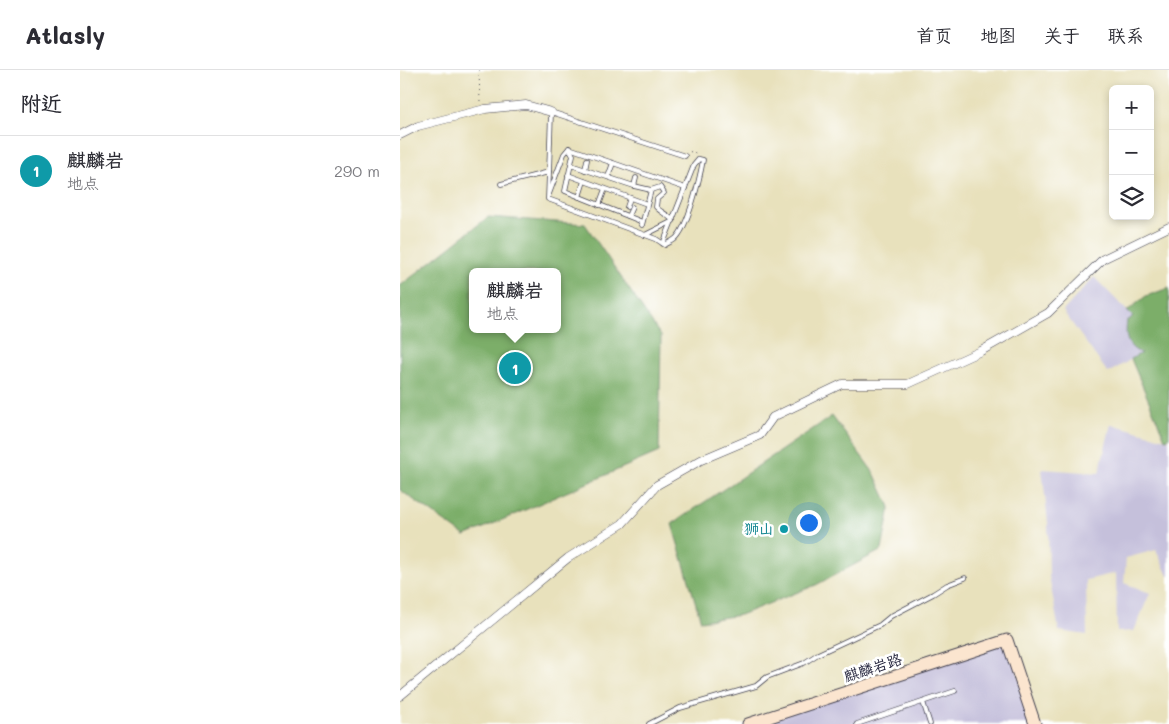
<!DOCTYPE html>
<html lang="zh">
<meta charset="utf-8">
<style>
body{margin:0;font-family:Mali,"LXGW WenKai TC",sans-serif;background:#f2f2f3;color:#2b2b33}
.controls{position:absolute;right:15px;top:15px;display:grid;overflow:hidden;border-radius:8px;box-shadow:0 2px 8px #0003}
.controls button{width:45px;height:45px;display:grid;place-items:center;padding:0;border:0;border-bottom:1px solid #e1e1e2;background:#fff;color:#2b2b33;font:25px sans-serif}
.you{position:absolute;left:408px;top:452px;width:18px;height:18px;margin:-12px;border:4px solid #fff;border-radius:50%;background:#1a73e8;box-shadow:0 0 0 8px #1a73e833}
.badge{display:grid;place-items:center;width:32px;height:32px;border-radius:50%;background:#db2777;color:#fff;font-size:16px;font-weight:700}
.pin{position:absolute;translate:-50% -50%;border:2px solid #fff;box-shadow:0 1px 5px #0006}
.popup{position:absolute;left:69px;top:198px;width:92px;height:65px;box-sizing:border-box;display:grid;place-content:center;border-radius:8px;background:#fff;filter:drop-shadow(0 1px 4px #0005);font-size:16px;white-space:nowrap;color:#7c7c81}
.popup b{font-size:19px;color:#2b2b33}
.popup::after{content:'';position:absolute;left:50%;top:100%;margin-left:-10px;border:10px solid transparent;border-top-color:#fff}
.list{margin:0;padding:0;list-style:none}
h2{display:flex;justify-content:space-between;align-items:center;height:65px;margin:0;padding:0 20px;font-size:21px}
h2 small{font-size:16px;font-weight:400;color:#7c7c81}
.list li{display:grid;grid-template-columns:32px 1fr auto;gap:15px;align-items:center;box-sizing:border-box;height:70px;padding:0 20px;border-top:1px solid #e1e1e2}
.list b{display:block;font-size:19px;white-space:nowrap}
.list p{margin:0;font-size:16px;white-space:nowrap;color:#7c7c81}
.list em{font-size:16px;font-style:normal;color:#7c7c81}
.icon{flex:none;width:28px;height:28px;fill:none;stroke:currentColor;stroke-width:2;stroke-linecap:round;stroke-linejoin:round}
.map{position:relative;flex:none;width:769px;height:654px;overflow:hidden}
header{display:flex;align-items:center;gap:30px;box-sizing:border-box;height:70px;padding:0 25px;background:#fff;border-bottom:1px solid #e1e1e2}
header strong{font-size:24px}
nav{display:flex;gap:28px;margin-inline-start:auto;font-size:18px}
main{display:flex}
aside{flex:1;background:#fff}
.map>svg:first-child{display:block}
.industrial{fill:#c5c0db}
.forest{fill:#7bae69;stroke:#4e6852;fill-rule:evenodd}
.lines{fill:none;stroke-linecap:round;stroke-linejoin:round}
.lane-casing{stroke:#403f4e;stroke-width:5.5}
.street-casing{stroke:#403f4e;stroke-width:9}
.secondary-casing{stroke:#403f4e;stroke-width:13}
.path{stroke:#403f4e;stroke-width:1;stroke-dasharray:1 4;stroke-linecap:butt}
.lane{stroke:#fff;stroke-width:4}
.street{stroke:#fff;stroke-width:8}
.secondary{stroke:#fbe5cf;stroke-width:11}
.culture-dot{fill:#0f9aa8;stroke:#fff;stroke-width:2}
.labels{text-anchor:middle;stroke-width:5;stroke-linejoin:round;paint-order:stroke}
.culture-label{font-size:15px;fill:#0d838f;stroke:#fff;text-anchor:end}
.street-label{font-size:15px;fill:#22223b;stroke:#fff}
</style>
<header>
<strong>Atlasly</strong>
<nav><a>首页</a><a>地图</a><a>关于</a><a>联系</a></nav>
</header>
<main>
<aside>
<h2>附近<small></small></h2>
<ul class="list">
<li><span class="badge" style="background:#0f9aa8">1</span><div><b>麒麟岩</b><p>地点</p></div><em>290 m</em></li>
</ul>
</aside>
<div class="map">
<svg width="769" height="654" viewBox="0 0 769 654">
<rect width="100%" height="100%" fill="#fff"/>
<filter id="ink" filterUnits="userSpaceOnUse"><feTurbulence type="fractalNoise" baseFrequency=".02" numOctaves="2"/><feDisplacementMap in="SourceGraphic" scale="10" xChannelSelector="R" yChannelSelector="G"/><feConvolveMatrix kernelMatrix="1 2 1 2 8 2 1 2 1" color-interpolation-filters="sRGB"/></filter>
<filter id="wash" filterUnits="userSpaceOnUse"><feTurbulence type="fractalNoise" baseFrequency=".0096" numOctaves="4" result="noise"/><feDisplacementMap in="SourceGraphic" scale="20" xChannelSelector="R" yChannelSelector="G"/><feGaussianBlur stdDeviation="1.12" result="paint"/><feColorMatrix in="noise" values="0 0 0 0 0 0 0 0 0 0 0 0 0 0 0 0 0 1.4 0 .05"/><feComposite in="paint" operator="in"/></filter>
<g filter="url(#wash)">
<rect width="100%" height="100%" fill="#e8e1bc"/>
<g class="industrial">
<polygon points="694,207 733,247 742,283 708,303 663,241"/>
<polygon points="711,354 769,370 769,508 756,480 726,488 724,513 750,523 734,561 717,562 716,503 686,510 687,565 659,561 649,506 648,453 642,399 699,403"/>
<polygon points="607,570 635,654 348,654"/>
</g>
<g class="forest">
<path d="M88,147L185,154L261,266L259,382L65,466L0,420V216ZM72,202H158V259H72Z"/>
<path d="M769,218V368L765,369L731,289L741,283C726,277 725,266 727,251L733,247L727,241L746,226Z"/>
<polygon points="432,346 474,403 490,437 482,480 416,515 340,545 301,551 272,454"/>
</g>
</g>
<g filter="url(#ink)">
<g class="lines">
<defs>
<g id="lane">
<polyline points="169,78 213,93 208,107"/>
<polyline points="213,93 285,118"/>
<polyline points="171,95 234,116 251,120"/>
<polyline points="185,100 187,90"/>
<path d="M149,102L148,129L256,169L265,175C268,173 273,171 275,169C288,158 300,107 303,90L299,89L294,95L263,174"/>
<polyline points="168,105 247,134"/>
<polyline points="101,114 149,102 151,42 285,86"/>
<polyline points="234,116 236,108"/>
<path d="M149,124L164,84L169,78L173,85L165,121L240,151L242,155L251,120L260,117L264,123L257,129L256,137C261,143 268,144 273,151L245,165"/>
<polyline points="179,127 184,111"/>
<polyline points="199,135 205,119"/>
<polyline points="227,137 230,128"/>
<polyline points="228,146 232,137"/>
<polyline points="523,632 530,654"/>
<polyline points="249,654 280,638 356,616 367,607 404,593 418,584 480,555 491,546 533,524 547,515 565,508"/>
<polyline points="457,654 555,621"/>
</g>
<g id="street">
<polyline points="0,65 18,56 85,39 126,35 151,42"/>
<polyline points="0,626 168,488 222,454 257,415 301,390 360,365 373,347 442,314 508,314 581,281 648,243 703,189 769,157"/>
</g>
<polyline id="secondary" points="348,654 607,570 635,654"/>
</defs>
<use href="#lane" class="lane-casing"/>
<use href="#street" class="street-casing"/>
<use href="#secondary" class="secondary-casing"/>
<g class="path">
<polyline points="79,0 80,32"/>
<polyline points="290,82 292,81 297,84"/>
</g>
<use href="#lane" class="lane"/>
<use href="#street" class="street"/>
<use href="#secondary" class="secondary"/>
</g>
</g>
<circle class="culture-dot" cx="384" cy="459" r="5"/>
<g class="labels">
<g class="culture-label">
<text x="374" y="464">狮山</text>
</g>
<g class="street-label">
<text transform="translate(473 598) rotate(-18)" y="5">麒麟岩路</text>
</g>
</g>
</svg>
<div class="controls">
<button>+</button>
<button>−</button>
<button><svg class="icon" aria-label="layers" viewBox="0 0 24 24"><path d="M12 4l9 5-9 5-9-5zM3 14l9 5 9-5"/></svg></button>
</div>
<div class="you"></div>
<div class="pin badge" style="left:115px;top:298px;background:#0f9aa8">1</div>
<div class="popup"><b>麒麟岩</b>地点</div>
</div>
</main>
